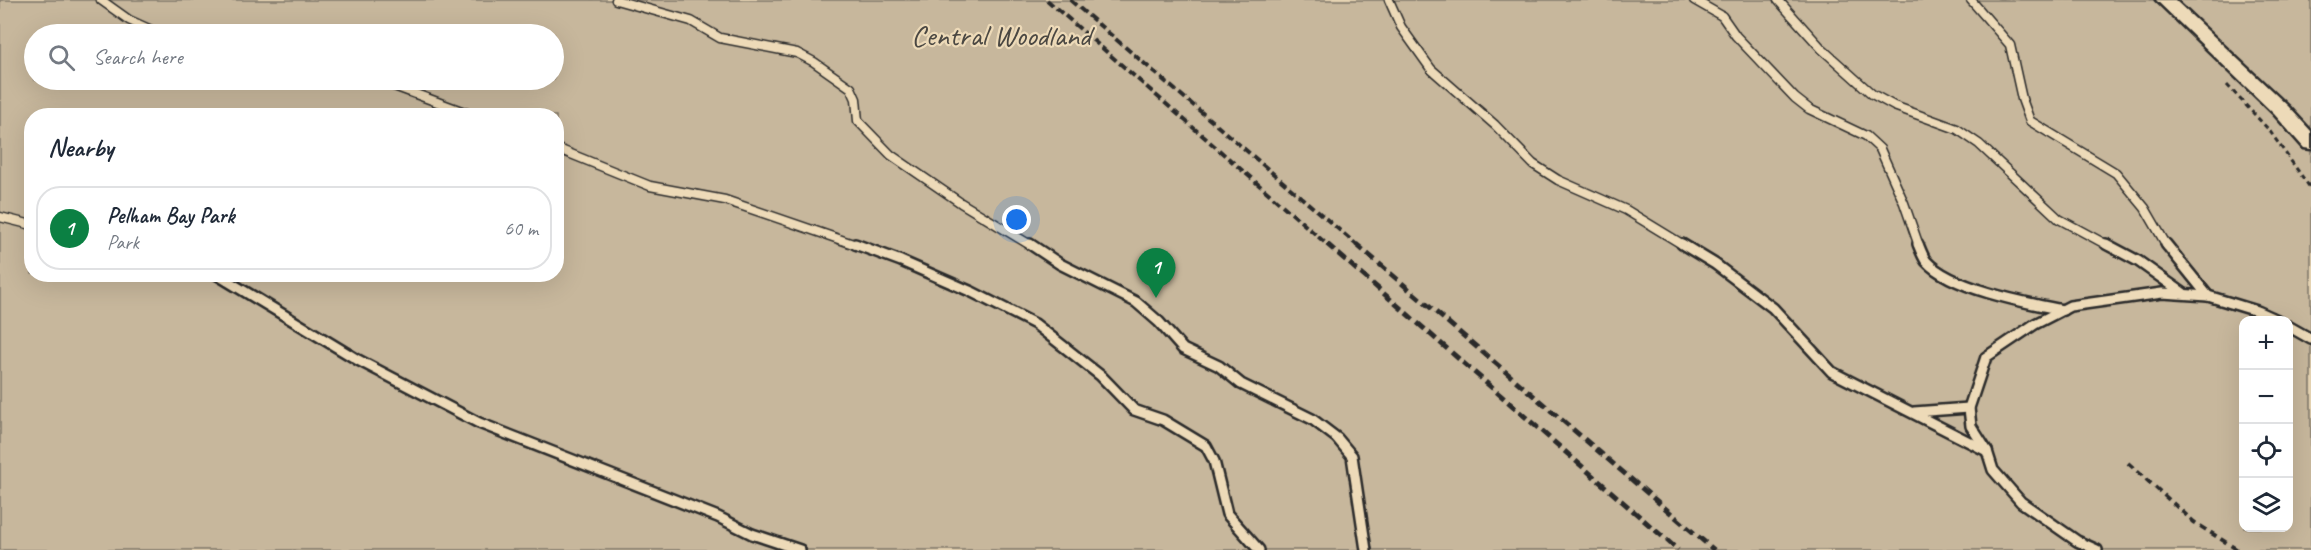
<!DOCTYPE html>
<meta charset="utf-8">
<style>
body{margin:0;font-family:Caveat,sans-serif;background:#f2f2f3;color:#1f2937}
.controls{position:absolute;right:18px;bottom:18px;display:grid;overflow:hidden;border-radius:12px;box-shadow:0 6px 24px #0002}
.controls button{width:54px;height:54px;display:grid;place-items:center;padding:0;border:0;border-bottom:2px solid #e0e1e3;background:#fff;color:#1f2937;font:30px sans-serif}
.you{position:absolute;left:1017px;top:220px;width:21px;height:21px;margin:-15px;border:4px solid #fff;border-radius:50%;background:#1a73e8;box-shadow:0 0 0 9px #1a73e833}
.badge{display:grid;place-items:center;width:39px;height:39px;border-radius:50%;background:#0b8043;color:#fff;font-size:20px;font-weight:700}
.pin{position:absolute;translate:-50% -50px;filter:drop-shadow(0 2px 3px #0008)}
.pin::after{content:'';position:absolute;top:32px;width:21px;height:18px;background:inherit;clip-path:polygon(0 0,100% 0,50% 100%)}
.list{margin:0;padding:0;list-style:none}
h2{display:flex;justify-content:space-between;align-items:center;height:78px;margin:0;padding:0 24px;font-size:26px}
h2 small{font-size:20px;font-weight:400;color:#747a83}
.list li{display:grid;grid-template-columns:39px 1fr auto;gap:18px;align-items:center;box-sizing:border-box;height:84px;margin:0 12px 12px;padding:0 12px;border:2px solid #e0e1e3;border-radius:24px}
.list b{display:block;font-size:22px;white-space:nowrap}
.list p{margin:0;font-size:20px;white-space:nowrap;color:#747a83}
.list em{font-size:20px;font-style:normal;color:#747a83}
.icon{flex:none;width:33px;height:33px;fill:none;stroke:currentColor;stroke-width:2;stroke-linecap:round;stroke-linejoin:round}
.map{position:relative;flex:none;width:2311px;height:550px;overflow:hidden}
.search{position:absolute;background:#fff;box-shadow:0 6px 24px #0002;left:24px;top:24px;width:540px;height:66px;display:flex;align-items:center;gap:15px;box-sizing:border-box;padding:0 21px;border-radius:33px;color:#747a83;font-size:22px}
.panel{position:absolute;background:#fff;box-shadow:0 6px 24px #0002;left:24px;top:108px;width:540px;height:174px;border-radius:24px}
.map>svg:first-child{display:block}
.green{fill:#c7b79c;stroke:#797164;stroke-width:1.5;fill-rule:evenodd}
.lines{fill:none;stroke-linecap:round;stroke-linejoin:round}
.service-far1-casing{stroke:#2b2b2b;stroke-width:11}
.service-casing{stroke:#2b2b2b;stroke-width:14}
.secondary-casing{stroke:#2b2b2b;stroke-width:5}
.path-far1{stroke:#2b2b2b;stroke-width:3;stroke-dasharray:5 4;stroke-linecap:butt}
.path{stroke:#2b2b2b;stroke-width:4;stroke-dasharray:7 5;stroke-linecap:butt}
.service-far1{stroke:#eddab8;stroke-width:8}
.service{stroke:#eddab8;stroke-width:9}
.secondary{fill:#eddab8;fill-rule:evenodd}
.rail-far1{stroke:#2b2b2b;stroke-width:4;stroke-dasharray:8 4;stroke-linecap:butt}
.rail{stroke:#2b2b2b;stroke-width:5;stroke-dasharray:10 5;stroke-linecap:butt}
.labels{text-anchor:middle;stroke-width:4.5;stroke-linejoin:round;paint-order:stroke}
.park-label{font-size:30px;fill:#4a4742;stroke:#eddab8}
</style>
<div class="map">
<svg width="2311" height="550" viewBox="0 0 2311 550">
<rect width="100%" height="100%" fill="#e5d3b2"/>
<filter id="ink" filterUnits="userSpaceOnUse"><feTurbulence type="fractalNoise" baseFrequency=".0167" numOctaves="2"/><feDisplacementMap in="SourceGraphic" scale="12" xChannelSelector="R" yChannelSelector="G"/><feConvolveMatrix kernelMatrix="1 2 1 2 8 2 1 2 1" color-interpolation-filters="sRGB"/></filter>
<g filter="url(#ink)">
<path class="green" d="M0,0H2311V550H0ZM34,34H554V80H34ZM32,116H556V274H32ZM2244,320H2288V528H2244Z"/>
<g class="lines">
<defs>
<g id="service-far1">
<polyline points="101,0 129,20 160,34"/>
<polyline points="616,0 691,21 720,38 797,53 814,62 851,88 856,99 858,121 891,155 961,203 1032,246"/>
<polyline points="1389,0 1401,27 1431,69 1495,125 1533,164 1558,180 1626,210 1685,246"/>
<polyline points="1694,0 1722,16 1736,36 1795,98 1809,109 1866,136 1880,149 1904,203 1919,246"/>
<polyline points="1778,0 1822,49 1872,94 1894,106 1957,129 1979,144 2059,219 2109,246"/>
<polyline points="1971,0 2010,45 2022,99 2030,121 2116,173 2145,208 2167,246"/>
<polyline points="378,80 475,116"/>
<polyline points="556,148 650,186 725,200 859,246"/>
<polyline points="0,217 32,225"/>
</g>
<g id="service">
<polyline points="855,244 901,261 972,292 1035,324 1101,376 1134,410 1163,420 1206,446 1214,461 1227,514 1259,550"/>
<polyline points="1030,244 1060,264 1136,302 1159,322 1183,349 1219,366 1241,384 1312,419 1337,438 1352,456 1366,550"/>
<polyline points="1682,244 1715,264 1773,308 1832,372 1987,451"/>
<path d="M1918,244C1920,249 1923,257 1926,261C1951,289 2027,303 2063,310"/>
<polyline points="2106,244 2138,261 2183,293"/>
<polyline points="2166,244 2208,296"/>
<polyline points="216,274 358,360 479,423 718,517 752,534 800,550"/>
<polyline points="2288,326 2311,339"/>
<polyline points="1914,412 1969,408"/>
<polyline points="2097,550 2077,541 2021,502 1993,470 1987,451 1971,426 1969,408 1986,357 2035,324 2070,306 2162,293 2208,296 2257,311 2277,320"/>
</g>
<polygon id="secondary" points="2156,0 2175,0 2288,106 2311,131 2311,149 2304,148 2274,114"/>
</defs>
<use href="#service-far1" class="service-far1-casing"/>
<use href="#service" class="service-casing"/>
<use href="#secondary" class="secondary-casing"/>
<polyline class="path-far1" points="2227,85 2269,130 2311,189"/>
<polyline class="path" points="2128,463 2194,522 2238,550"/>
<use href="#service-far1" class="service-far1"/>
<use href="#service" class="service"/>
<use href="#secondary" class="secondary"/>
<g class="rail-far1">
<polyline points="1047,0 1329,246"/>
<polyline points="1070,0 1358,246"/>
</g>
<g class="rail">
<polyline points="1327,244 1678,550"/>
<polyline points="1356,244 1714,550"/>
</g>
</g>
</g>
<g class="labels">
<g class="park-label">
<text x="1001" y="45">Central Woodland</text>
</g>
</g>
</svg>
<div class="controls">
<button>+</button>
<button>−</button>
<button><svg class="icon" aria-label="locate" viewBox="0 0 24 24"><circle cx="12" cy="12" r="6"/><path d="M12 2v4M12 18v4M2 12h4M18 12h4"/></svg></button>
<button><svg class="icon" aria-label="layers" viewBox="0 0 24 24"><path d="M12 4l9 5-9 5-9-5zM3 14l9 5 9-5"/></svg></button>
</div>
<div class="you"></div>
<div class="pin badge" style="left:1156px;top:298px">1</div>
<div class="search"><svg class="icon" aria-label="search" viewBox="0 0 24 24"><circle cx="10" cy="10" r="6"/><path d="M15 15l6 6"/></svg>Search here</div>
<section class="panel">
<h2>Nearby<small></small></h2>
<ul class="list">
<li><span class="badge">1</span><div><b>Pelham Bay Park</b><p>Park</p></div><em>60 m</em></li>
</ul>
</section>
</div>
